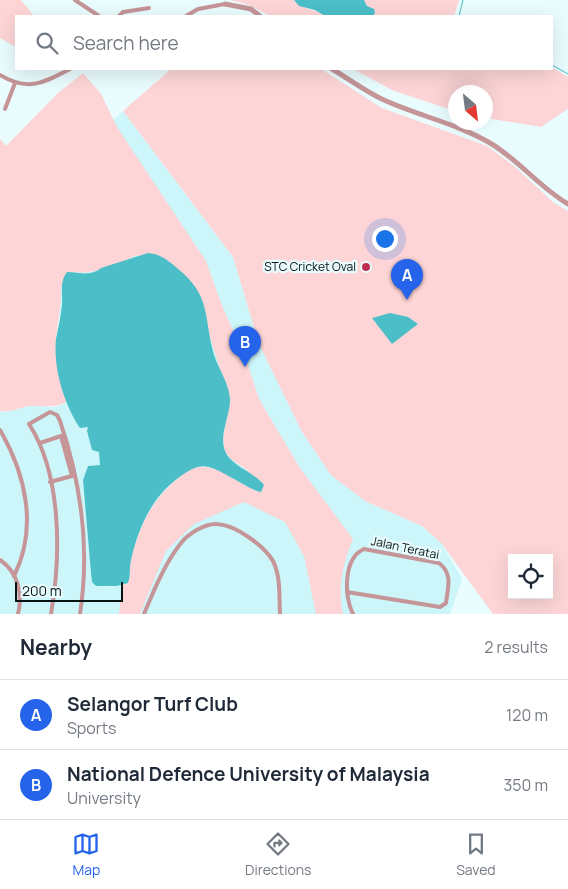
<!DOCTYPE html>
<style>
body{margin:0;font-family:Manrope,sans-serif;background:#f2f2f3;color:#1f2937}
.controls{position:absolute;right:15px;bottom:15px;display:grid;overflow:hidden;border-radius:0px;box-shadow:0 5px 20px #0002}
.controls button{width:45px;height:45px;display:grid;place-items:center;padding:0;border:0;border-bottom:1px solid #e0e1e3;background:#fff;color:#1f2937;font:25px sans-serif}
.compass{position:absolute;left:448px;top:85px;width:45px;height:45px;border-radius:50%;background:#fff;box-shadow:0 5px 20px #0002;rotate:152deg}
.scale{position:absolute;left:15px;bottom:12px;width:108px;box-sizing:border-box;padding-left:5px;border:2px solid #071213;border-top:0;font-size:14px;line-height:18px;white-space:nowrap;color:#071213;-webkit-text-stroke:4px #e9fcfe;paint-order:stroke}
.you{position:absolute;left:384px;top:238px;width:18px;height:18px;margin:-12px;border:4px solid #fff;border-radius:50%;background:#1a73e8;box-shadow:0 0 0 8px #1a73e833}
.badge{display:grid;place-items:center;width:32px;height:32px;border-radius:50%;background:#2563eb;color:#fff;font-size:16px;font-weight:700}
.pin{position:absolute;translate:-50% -41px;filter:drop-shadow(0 1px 2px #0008)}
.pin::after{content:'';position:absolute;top:26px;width:18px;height:15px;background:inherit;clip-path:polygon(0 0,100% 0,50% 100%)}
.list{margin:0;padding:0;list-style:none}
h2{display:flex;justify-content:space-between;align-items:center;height:65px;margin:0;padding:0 20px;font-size:21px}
h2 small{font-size:16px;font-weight:400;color:#747a83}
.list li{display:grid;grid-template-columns:32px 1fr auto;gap:15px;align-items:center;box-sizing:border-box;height:70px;padding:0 20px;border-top:1px solid #e0e1e3}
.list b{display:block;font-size:19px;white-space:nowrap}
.list p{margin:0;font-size:16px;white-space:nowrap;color:#747a83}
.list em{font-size:16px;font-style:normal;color:#747a83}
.icon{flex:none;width:28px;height:28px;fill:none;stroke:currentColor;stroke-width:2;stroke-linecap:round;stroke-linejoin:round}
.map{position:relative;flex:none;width:568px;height:614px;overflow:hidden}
.search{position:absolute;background:#fff;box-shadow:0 5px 20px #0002;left:15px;right:15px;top:15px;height:55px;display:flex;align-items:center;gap:12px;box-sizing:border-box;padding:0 18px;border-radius:0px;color:#747a83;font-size:19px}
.sheet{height:205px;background:#fff}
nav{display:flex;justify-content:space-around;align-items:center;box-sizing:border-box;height:70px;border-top:1px solid #e0e1e3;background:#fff;font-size:14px;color:#747a83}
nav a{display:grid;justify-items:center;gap:2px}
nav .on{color:#2563eb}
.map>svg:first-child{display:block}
.built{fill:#ccf6fa}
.green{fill:#fdd5d7;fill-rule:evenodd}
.water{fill:#4bbec8}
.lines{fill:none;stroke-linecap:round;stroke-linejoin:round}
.stream{stroke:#4bbec8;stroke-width:1}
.minor{stroke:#c59598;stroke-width:4}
.tertiary{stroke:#c59598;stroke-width:5}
.poi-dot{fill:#c02f4d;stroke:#e9fcfe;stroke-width:2}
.labels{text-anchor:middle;stroke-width:4.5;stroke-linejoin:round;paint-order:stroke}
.poi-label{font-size:12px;fill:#071213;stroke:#e9fcfe;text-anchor:end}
.street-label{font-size:12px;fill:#071213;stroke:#e9fcfe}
</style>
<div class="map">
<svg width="568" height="614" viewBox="0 0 568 614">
<rect width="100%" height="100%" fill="#e9fcfe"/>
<polygon class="built" points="123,111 233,257 259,344 365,501 422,526 442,544 462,579 450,614 0,614 0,411 8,412 29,406 56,407 67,402 74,418 88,427 99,452 100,465 88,466 83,480 92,582 104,587 122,585 146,515 15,212"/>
<g class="green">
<polygon points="0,0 21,0 34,16 16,16 16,47 0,38"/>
<path d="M230,0H294C300,9 316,9 325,16H270L249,5Z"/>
<polygon points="364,0 459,0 454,16 373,16 375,11 367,6"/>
<polygon points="552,67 568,77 568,109 541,127 486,118 486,92 456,92 455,111 394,91 353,69"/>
<path d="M171,69H321L382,108L487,146L514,166L554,203L568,211V614H493L442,544L422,526L365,501L331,475L302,432L259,344L233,257L123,111ZM512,558H549V595H512Z"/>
<path d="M83,73L101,94L117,127L206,261L221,303L247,362L259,399L300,468L353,539C343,563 337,588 343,614H316L304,556L285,522L244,502L194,524L166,551L140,614H119L122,585L128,583C131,575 129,568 131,560C139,526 153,497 181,476C186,472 191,468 198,467C214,464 244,483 257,492L247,470L231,459L225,453L223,438L230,401L210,337L137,255C121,263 90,276 74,272L61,287C62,306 57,322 56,341C55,362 62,382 67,402C54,408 45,406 31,406C20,407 12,413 0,411V139L6,146L58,93Z"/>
</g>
<g class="water">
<polygon points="294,0 364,0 367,6 374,9 375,13 373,16 325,16 315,10 299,6"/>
<path d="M148,253C161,254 167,260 177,268C212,296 203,317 214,355C219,370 231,387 230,402C229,418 219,435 225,451C231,466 254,472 264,485L261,492C253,492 222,470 209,467C197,464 188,471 178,478C151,498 138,529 131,560C129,568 131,575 128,583L117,586H96L92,582L91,573L83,480L88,466L100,465L99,452L92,450L87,431L88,427L80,428C64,404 53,368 56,339C58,328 61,316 62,305C63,292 59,283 67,272C80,272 90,277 101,268Z"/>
<polygon points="390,313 408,317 418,324 392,344 372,318"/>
</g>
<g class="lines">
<g class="stream">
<polyline points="459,16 463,0"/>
<polyline points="552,65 568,74"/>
</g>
<g class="minor">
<polyline points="75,0 99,16"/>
<polyline points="119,16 123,12 149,8"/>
<polyline points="186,16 198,9 225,4"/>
<path d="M0,75C28,92 43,83 70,69"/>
<polyline points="5,109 15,83"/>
<path d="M0,430C26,475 38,528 14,576"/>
<polyline points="40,443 61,436 72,476 50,482"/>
<path d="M0,560C18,572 23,594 18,614"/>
<path d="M347,592L440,607L446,603C448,587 453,574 439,563L364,549C343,558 344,597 353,614"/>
<path d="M51,614C61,556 62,475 29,424L50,412L57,415L60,421C81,483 90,549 80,614"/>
<path d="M144,614C154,590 165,563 181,543C188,534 205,523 217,524C236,525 264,546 273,561C281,577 279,597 280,614"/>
</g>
<g class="tertiary">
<polyline points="225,4 251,9 260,16"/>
<path d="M332,69C349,79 366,92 384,100C419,116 458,124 490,143C519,160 539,187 568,204"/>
</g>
</g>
<circle class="poi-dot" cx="366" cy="267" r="5"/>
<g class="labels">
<g class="poi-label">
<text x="356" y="271">STC Cricket Oval</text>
</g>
<g class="street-label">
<text transform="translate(405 548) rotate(12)" y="4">Jalan Teratai</text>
</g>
</g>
</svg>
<div class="controls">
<button><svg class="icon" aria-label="locate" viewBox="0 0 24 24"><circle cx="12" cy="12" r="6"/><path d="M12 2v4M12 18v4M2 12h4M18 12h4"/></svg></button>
</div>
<svg class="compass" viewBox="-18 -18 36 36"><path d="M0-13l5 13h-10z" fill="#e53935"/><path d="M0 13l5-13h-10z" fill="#747a83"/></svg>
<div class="scale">200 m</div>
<div class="you"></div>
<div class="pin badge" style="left:407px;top:300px">A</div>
<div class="pin badge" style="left:245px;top:367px">B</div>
<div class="search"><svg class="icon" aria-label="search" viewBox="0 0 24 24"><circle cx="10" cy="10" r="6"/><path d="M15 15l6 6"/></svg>Search here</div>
</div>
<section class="sheet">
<h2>Nearby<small>2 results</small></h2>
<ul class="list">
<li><span class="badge">A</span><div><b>Selangor Turf Club</b><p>Sports</p></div><em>120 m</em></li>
<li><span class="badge">B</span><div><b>National Defence University of Malaysia</b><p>University</p></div><em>350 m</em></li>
</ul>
</section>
<nav>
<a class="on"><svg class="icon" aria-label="map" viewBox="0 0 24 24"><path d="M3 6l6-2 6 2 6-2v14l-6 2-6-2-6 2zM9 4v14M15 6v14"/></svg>Map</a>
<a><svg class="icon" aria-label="directions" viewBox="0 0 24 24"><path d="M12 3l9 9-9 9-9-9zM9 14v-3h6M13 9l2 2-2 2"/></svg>Directions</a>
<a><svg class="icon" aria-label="saved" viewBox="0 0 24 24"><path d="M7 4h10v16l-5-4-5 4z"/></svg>Saved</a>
</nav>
